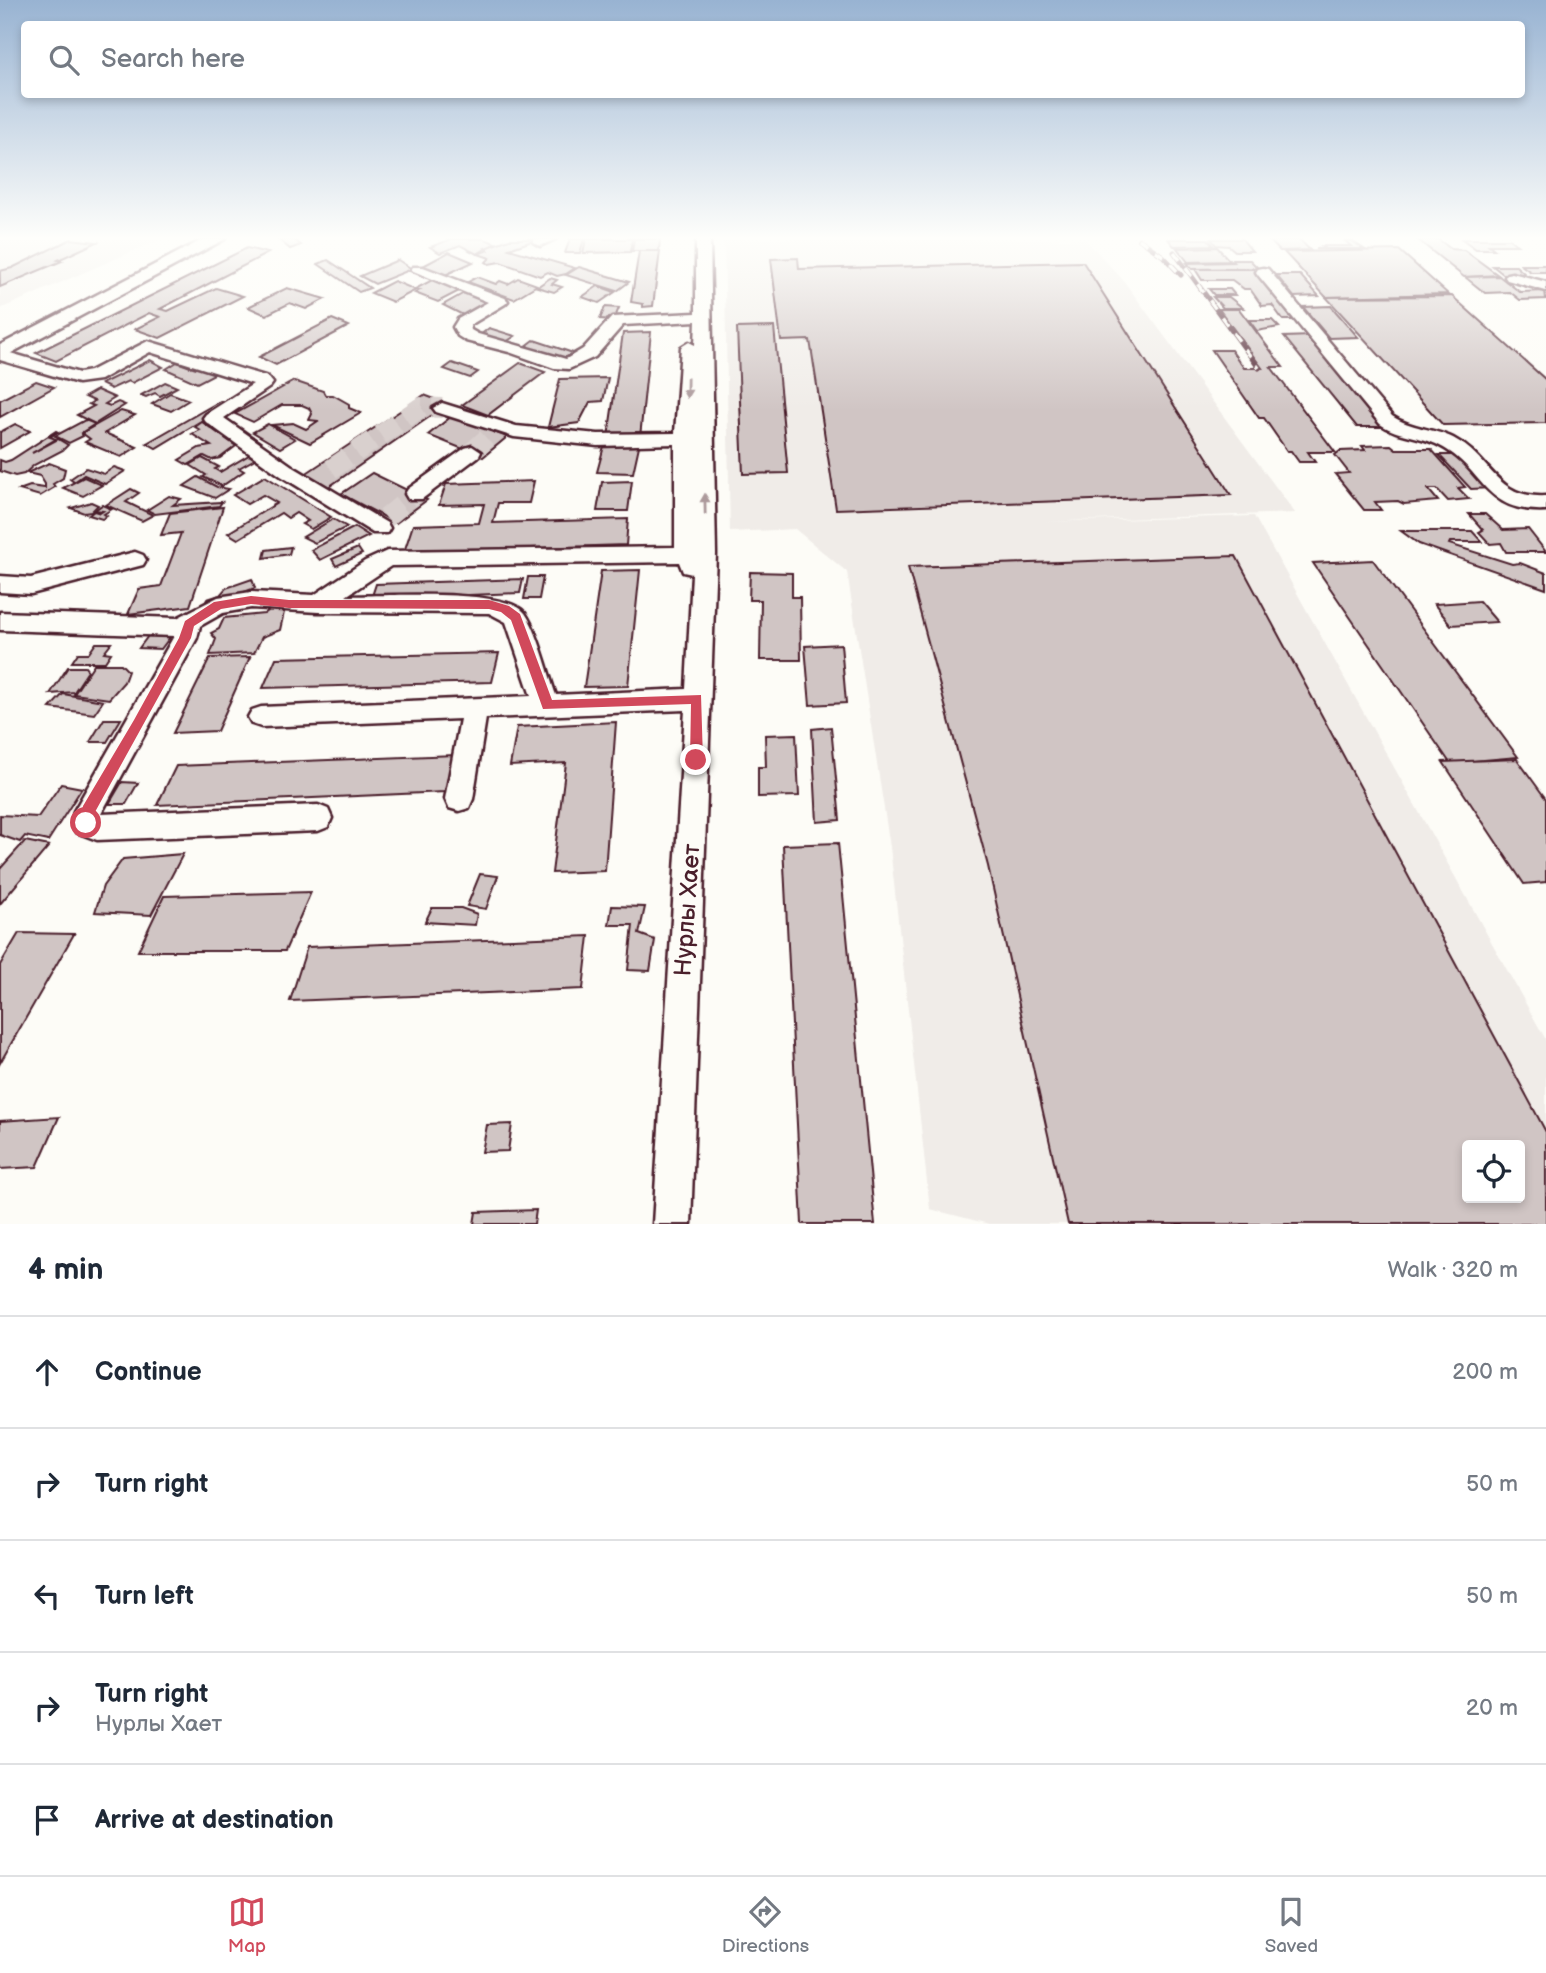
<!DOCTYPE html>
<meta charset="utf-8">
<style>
body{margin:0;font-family:"Balsamiq Sans",sans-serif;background:#f2f2f3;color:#1f2937}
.controls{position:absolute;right:21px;bottom:21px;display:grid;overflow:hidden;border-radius:7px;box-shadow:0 4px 10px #0003}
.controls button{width:63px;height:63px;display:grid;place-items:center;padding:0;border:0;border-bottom:2px solid #e0e1e3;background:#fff;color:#1f2937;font:35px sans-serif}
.stop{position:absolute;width:21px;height:21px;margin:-16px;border:5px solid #d1495b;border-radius:50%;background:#fff}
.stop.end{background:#d1495b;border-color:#fff;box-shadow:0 2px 7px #0008}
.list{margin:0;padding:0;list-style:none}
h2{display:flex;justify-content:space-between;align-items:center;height:91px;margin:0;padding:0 28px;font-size:30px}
h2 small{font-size:23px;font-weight:400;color:#747a83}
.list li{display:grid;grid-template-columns:46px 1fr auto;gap:21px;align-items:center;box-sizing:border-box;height:112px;padding:0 28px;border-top:2px solid #e0e1e3}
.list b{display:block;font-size:26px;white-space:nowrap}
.list p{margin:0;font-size:23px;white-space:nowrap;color:#747a83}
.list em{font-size:23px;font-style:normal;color:#747a83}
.icon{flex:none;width:38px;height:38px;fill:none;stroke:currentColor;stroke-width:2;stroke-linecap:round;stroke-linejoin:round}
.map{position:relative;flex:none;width:1546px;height:1224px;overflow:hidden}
.search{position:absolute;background:#fff;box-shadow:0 4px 10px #0003;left:21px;right:21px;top:21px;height:77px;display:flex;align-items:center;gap:18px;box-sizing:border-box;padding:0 24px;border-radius:7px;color:#747a83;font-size:26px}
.sheet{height:651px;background:#fff}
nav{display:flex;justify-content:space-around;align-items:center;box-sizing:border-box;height:98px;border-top:2px solid #e0e1e3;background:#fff;font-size:19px;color:#747a83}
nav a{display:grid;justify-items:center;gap:4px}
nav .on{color:#d1495b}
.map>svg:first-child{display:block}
.built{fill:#f0ece8;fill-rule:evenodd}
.building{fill:#d0c5c4;stroke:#4a1f2b;stroke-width:2;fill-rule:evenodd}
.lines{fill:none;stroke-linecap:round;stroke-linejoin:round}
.minor-tunnel{stroke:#d9d0ce;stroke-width:20;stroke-dasharray:20 10;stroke-linecap:butt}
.minor-casing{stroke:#4a1f2b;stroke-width:5}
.major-casing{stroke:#4a1f2b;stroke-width:5}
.minor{fill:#fdfcf7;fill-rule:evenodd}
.major{fill:#fdfcf7;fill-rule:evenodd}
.rail-casing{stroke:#4a1f2b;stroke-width:5}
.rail{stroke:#fdfcf7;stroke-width:3.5;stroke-dasharray:10;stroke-linecap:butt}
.oneway{fill:#ac999b}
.route{fill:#d1495b}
.labels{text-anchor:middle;stroke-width:5;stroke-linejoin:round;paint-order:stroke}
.near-street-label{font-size:24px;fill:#4a1f2b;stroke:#fdfcf7}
</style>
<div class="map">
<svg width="1546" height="1224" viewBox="0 0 1546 1224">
<rect width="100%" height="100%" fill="#fdfcf7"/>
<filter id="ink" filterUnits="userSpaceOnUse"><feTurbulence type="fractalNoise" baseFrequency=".0143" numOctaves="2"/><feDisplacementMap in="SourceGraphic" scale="14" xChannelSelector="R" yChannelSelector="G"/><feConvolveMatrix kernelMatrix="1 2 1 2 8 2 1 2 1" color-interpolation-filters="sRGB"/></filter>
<g filter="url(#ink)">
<g class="built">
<polygon points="0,239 161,239 0,309"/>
<path d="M724,239H1085L1123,280L1295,513L1038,522L1254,516L1546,1040V1224H989L930,1209L890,847L847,572L795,529L730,532ZM1467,1145H1520V1198H1467Z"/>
</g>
<g class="building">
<polygon points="71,239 97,242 58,260 62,261 0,287 0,271 12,268"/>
<polygon points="278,239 293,239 301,245 290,249"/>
<polygon points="452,239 485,239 495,243 477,254 460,245 440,253 430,247"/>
<polygon points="509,239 538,239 509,249 575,268 566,274 557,276 548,272 540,276 500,262 489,264 486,262 490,258 478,254 488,250 485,248"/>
<polygon points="570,239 584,239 580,253 565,253"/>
<polygon points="586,239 632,239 630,252 583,253"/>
<polygon points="634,239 660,239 659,251 632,251"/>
<polygon points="1168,239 1208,239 1213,245 1174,246"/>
<polygon points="1211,239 1242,239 1252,251 1235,251 1229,246 1216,245"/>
<polygon points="1268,239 1299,239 1310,250 1280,251"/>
<polygon points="1417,239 1438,239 1451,249 1464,250 1498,275 1464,277"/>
<polygon points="1462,239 1509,239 1517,245 1489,245 1494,249 1476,249"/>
<polygon points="1345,241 1352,241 1364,249 1316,249 1325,248 1322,246 1351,246"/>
<polygon points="1217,247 1230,261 1188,262 1177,248"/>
<polygon points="247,248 268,253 160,309 168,311 216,288 243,296 160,338 135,329 160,317 149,313 56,361 36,353"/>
<polygon points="1399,250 1448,294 1326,297 1284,252"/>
<polygon points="639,251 660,251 653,306 643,307 643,304 631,302"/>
<polygon points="449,252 473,262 445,275 423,266"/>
<polygon points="798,258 799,269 1083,262 1231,495 836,509 810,340 781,341 771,259"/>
<polygon points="328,260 370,288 359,292 318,264"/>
<polygon points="398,260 412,269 375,284 360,276"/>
<polygon points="1232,260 1250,260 1258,268 1192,269 1187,263 1234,262"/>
<polygon points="1521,265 1546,265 1546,272 1531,272"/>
<polygon points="1493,266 1516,266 1525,274 1503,274"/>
<polygon points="579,267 629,282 617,291 566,275"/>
<polygon points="1195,269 1253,269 1293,320 1283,320 1272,305 1262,306 1250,289 1244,289 1232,280 1202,280"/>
<polygon points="1276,275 1300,275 1319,296 1294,297"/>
<polygon points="1499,276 1520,292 1545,291 1546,299 1520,300 1510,292 1485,293 1465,277"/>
<polygon points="477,277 496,284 500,281 508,284 518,278 537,285 514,299 468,282"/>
<polygon points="550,278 557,280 552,284 562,287 554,292 537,287"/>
<polygon points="434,279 461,290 438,302 415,293 420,290 415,289"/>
<polygon points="394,281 416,290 393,302 371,293"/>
<polygon points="598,286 615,292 599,303 582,297"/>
<polygon points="287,288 325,299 306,309 290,303 266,315 248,307"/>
<polygon points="1209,289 1230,289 1235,295 1214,295"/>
<polygon points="466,292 495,302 469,318 443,305"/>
<polygon points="1452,296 1546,380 1546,423 1443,425 1326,297"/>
<polygon points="1213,297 1229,297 1243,308 1223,308"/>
<polygon points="1331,306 1358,337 1329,338 1303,307"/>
<polygon points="605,307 619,308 614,320 600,319"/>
<polygon points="1219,309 1239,309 1283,367 1271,367 1335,452 1308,452 1315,462 1299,462 1291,451 1287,451 1264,418 1259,418 1212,350 1231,350 1244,368 1262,368"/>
<polygon points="332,319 349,326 276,365 259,357"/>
<polygon points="1249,320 1272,320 1279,327 1257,331"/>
<polygon points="774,327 788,473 743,474 737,328"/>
<polygon points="489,328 515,336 506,342 480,335"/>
<polygon points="651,332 640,437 608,437 623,333"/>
<polygon points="1311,336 1387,427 1357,427 1284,337"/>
<polygon points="534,340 576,354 567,362 525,347"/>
<polygon points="150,360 163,367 132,383 128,381 111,389 101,384"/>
<polygon points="177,362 190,367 195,364 220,371 197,383 166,369"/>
<polygon points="452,363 478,372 470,378 444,369"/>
<polygon points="520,363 545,372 488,415 462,405"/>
<polygon points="608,378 603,401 590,402 579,423 548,427 560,379"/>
<polygon points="36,381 54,387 0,417 0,400"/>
<polygon points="294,381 323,391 325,395 333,395 349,404 349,408 361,413 310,443 272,425 293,423 306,429 318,421 309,420 312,414 309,408 302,405 282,405 253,422 235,414"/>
<polygon points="165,382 177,387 160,396 155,393 146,397 141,395"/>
<polygon points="97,390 115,398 105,404 110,406 118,402 125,405 95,424 77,415 94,406 89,404 94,401 85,397"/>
<polygon points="170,393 189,400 171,411 152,404"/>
<polygon points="424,395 448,404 327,488 302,476"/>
<polygon points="220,401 229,404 156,448 147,443"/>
<polygon points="121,411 135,415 105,433 137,447 121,457 85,442 90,439 82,433"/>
<polygon points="452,416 494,432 507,437 483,457 428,435"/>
<polygon points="85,420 95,424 81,433 83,436 69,443 55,436"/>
<polygon points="202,422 236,446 220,458 212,460 204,456 188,465 179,460 199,448 211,446 192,434 200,430 195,427"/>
<polygon points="15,424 30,431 0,448 0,432"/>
<polygon points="268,424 295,439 280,448 253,432"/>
<polygon points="56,431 58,432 50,437 56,439 32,453 58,439 68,445 63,450 34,465 24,474 15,476 0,471 0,460 5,462 11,460"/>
<polygon points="1391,445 1396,449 1431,449 1465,487 1458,488 1469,499 1448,501 1437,489 1428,489 1438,501 1404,504 1398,501 1375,502 1381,510 1364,510 1335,474 1349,473 1335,455 1340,451 1365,450 1362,446"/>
<polygon points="604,446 639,446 633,473 597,472"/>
<polygon points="249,455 255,459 239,468 244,471 222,486 203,477 206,475 190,465 202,458 219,467 215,469 220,472"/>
<polygon points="1439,455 1457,455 1490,488 1471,489"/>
<polygon points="49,463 65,469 63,478 53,484 55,487 40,496 19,490 30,486 45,488 45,484 40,476 27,473"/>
<polygon points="114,467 125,471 105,484 84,475 74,482 70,479 86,468 104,474"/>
<polygon points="372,473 415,494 427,500 396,523 341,494"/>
<polygon points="265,476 331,517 311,529 302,524 308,521 296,513 288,518 281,513 238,539 228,533 277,503 263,495 247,504 233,495"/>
<polygon points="84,477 102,485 83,496 63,488"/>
<polygon points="198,477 217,487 229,489 215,498 184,486"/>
<polygon points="534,481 529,503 498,503 493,523 628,519 626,545 404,552 413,525 479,523 484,504 439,505 446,484"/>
<polygon points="632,481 628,511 597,511 602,482"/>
<polygon points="131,489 139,493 126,502 153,515 142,521 106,505"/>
<polygon points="169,496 181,499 173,505 222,502 219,506 155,514 147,510"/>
<polygon points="91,502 98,505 91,512 84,513 71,508"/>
<polygon points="102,505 112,509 104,514 107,516 102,519 89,515 94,511 100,513 103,511 95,510"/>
<polygon points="223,507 190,606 128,614 139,589 161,586 181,533 161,535 170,513"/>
<polygon points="1469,514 1485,514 1503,530 1528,529 1546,552 1506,552 1501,543 1490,544 1479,532 1483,530"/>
<polygon points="333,519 347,527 315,543 303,537"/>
<polygon points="355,527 369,536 320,560 311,550"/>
<polygon points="1401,531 1472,531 1482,542 1450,542 1449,544 1512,564 1520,563 1546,573 1546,589 1419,544"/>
<polygon points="291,547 289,554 264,558 266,550"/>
<polygon points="358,548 362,554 336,566 332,559"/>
<path d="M1236,556L1546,1132V1224H1068L988,866L908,567ZM1467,1145H1520V1198H1467Z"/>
<polygon points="1373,560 1518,757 1450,763 1313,563"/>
<polygon points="640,570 628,686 584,687 601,571"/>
<polygon points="750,572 792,573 792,597 800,597 801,660 760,660 761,600 749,600"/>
<polygon points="528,577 543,577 539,599 524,599"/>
<polygon points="252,579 255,588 203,607 207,599 220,595 226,588"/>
<polygon points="523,579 520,593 371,599 376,584"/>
<polygon points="1479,601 1497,622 1451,625 1434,604"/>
<polygon points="272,608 285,608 280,630 262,637 254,653 210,655 216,639 211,633 219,629 224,618 264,614"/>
<polygon points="148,636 170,637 161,649 139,648"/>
<polygon points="96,643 111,643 104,652 111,653 105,662 72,662 78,653 89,653"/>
<polygon points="841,644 846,703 810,705 805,646"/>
<polygon points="499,653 492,682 263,688 276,658"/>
<polygon points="250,657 217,731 173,733 210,658"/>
<polygon points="94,664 121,664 128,671 124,682 109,699 74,694"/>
<polygon points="68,667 85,667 88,671 74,692 50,694"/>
<polygon points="63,694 103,701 94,714 50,708"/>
<polygon points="104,719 121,719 107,742 90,742"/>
<polygon points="616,722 605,871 552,873 566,763 510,766 517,727"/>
<polygon points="831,727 840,820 817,822 812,729"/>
<polygon points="796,734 799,796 758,797 758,767 766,767 765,735"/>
<polygon points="455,755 445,792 157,805 176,766"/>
<polygon points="1517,759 1546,799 1546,882 1524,884 1443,762"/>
<polygon points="122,782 138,783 126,804 109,804"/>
<polygon points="61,784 82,788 48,841 25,836 20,842 0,835 0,815 38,817"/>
<polygon points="25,841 49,846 0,904 0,869"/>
<polygon points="838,843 875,1224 802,1224 783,845"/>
<polygon points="183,854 151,915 95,912 103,886 123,859"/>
<polygon points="480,874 498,876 486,909 467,906"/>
<polygon points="311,892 285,951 138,951 164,896"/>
<polygon points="612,906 645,907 639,934 655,940 650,971 628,970 633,925 609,925"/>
<polygon points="432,908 461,908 477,914 475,925 425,922"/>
<polygon points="19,933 74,934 0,1063 0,965"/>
<polygon points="589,936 583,989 290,1001 307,947"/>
<polygon points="59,1117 37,1167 0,1169 0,1121"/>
<polygon points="512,1124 508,1151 482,1152 487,1125"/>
<polygon points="536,1210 534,1224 474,1224 476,1212"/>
</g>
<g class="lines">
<g class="minor-tunnel">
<polyline points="472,452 494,432"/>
<polyline points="331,469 421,407 442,408"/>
<polyline points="386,518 415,494"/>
</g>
<defs>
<g id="minor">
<polygon points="535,239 556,239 540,246 533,242"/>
<path d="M696,239H710L716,554L691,1224H653L685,710L486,718L473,799L469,808L459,811L449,808L445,799L460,719L261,727L252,724L248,717L252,710L261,707L531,696L506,622L489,613L318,612L251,608L223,613L200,626L197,638L101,814L318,805L328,809L332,818L328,827L318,831L97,840L76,832L72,823L74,811L174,636L0,630V612L177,618L218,597L251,592L314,595L365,561L387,551L675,547V444L598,446L514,437L436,412L433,408L442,403L516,426L598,434L675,433L681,347L689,342L695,345L696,321L623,325L595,357L569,369L554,368L509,352L466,341L458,336L453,327L458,319L488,302L411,270L413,267H423L505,298L508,301L505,304L470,325L471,330L478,334L566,359L583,349L612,317L696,313ZM679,562L683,572L692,574L686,689L556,695C548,673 538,631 525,613C508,588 380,596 346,596L391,566Z"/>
<path d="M1263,268L1268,269L1392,416C1411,429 1433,428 1453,438C1492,458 1495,499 1546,496V510C1482,513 1485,469 1440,446C1420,435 1399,437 1380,424L1258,275L1256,272L1258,269Z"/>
<polygon points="1512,273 1546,282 1546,291 1507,280 1505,277 1507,274"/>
<polygon points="148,341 268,377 273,383 270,387 224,418 295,468 387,523 390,528 387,533 373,533 281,476 206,422 203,418 206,414 253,384 150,352 100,380 78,383 0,360 0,350 79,373 90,371"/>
<polygon points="472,446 481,452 479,456 422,499 408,499 405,494 408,489 465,448"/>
<polygon points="135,552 143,555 146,560 143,565 31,594 0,592 0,576 31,578"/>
</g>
<polygon id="major" points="204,239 225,239 0,359 0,345"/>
</defs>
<use href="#minor" class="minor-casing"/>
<use href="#major" class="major-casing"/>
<use href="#minor" class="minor"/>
<use href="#major" class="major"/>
<defs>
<g id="rail">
<polyline points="1139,239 1163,256 1181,275"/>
<polyline points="1174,252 1259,368"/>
</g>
</defs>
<use href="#rail" class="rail-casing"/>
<use href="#rail" class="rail"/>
</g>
<defs><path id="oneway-solid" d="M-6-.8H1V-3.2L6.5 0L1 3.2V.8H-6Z" transform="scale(1.75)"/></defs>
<g class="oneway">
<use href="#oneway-solid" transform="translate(687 388) rotate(91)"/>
<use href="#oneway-solid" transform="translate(705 504) rotate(-91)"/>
</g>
</g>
<linearGradient id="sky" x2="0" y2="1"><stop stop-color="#98b3d2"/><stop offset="0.58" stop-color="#fefefb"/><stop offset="1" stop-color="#fefefb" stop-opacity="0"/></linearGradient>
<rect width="1546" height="410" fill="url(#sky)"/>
<polygon class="route" points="251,596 289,600 489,600 509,606 520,614 552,700 701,695 703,760 696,765 690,760 691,704 543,709 511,620 501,612 489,609 289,608 251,604 221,609 194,626 191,638 95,812 91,827 82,827 80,823 83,806 134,720 179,638 185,621 214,602"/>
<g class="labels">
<g class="near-street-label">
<text transform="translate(687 910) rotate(-86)" y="8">Нурлы Хает</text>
</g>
</g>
</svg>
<div class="controls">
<button><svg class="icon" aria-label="locate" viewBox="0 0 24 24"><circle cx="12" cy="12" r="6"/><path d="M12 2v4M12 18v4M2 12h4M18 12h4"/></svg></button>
</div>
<div class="stop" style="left:86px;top:823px"></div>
<div class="stop end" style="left:696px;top:760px"></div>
<div class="search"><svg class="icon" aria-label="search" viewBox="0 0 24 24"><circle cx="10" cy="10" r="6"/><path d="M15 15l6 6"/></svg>Search here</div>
</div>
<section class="sheet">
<h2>4 min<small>Walk · 320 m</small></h2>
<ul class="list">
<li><svg class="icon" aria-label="ahead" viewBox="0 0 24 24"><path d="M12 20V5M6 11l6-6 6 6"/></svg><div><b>Continue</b></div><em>200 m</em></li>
<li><svg class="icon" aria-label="right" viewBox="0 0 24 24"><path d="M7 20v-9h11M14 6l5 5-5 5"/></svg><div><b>Turn right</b></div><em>50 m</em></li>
<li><svg class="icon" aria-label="left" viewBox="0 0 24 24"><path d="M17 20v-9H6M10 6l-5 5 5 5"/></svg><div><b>Turn left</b></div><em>50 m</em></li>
<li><svg class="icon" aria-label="right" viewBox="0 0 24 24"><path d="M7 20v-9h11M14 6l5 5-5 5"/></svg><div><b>Turn right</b><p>Нурлы Хает</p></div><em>20 m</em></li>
<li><svg class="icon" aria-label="arrive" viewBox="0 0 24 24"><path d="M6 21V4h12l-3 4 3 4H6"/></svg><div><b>Arrive at destination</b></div></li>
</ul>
</section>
<nav>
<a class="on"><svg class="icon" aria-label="map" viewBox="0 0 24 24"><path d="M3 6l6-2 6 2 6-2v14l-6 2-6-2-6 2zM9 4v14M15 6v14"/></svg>Map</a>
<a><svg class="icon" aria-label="directions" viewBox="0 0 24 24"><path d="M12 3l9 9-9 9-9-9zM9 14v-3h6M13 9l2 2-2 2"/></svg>Directions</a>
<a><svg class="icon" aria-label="saved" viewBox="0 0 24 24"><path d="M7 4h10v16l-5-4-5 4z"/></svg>Saved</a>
</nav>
